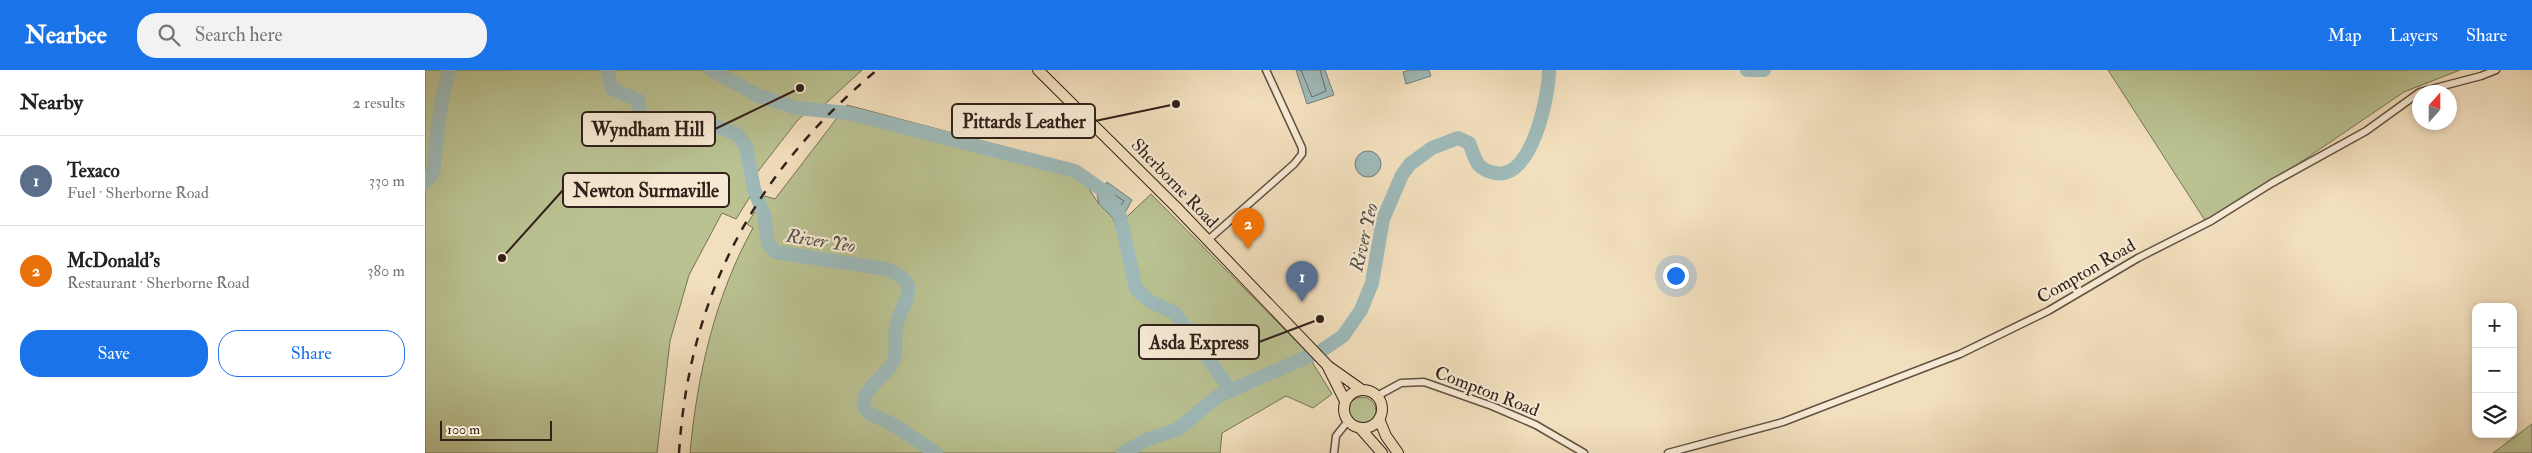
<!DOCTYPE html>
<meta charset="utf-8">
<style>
body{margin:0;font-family:"IM FELL Double Pica",serif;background:#f2f2f2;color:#222}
.controls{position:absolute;right:15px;bottom:15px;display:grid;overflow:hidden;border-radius:10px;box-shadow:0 2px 8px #0003}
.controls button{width:45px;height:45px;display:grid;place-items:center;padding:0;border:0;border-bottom:1px solid #e0e0e0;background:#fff;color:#222;font:25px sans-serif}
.compass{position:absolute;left:1987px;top:15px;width:45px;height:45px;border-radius:50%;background:#fff;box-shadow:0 2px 8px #0003;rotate:21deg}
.scale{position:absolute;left:15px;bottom:12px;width:112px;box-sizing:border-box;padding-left:5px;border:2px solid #31211a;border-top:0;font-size:14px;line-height:18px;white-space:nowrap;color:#31211a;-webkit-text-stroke:4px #f7ead4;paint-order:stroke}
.you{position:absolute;left:1250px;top:205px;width:18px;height:18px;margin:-12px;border:4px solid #fff;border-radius:50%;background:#1a73e8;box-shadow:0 0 0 8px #1a73e833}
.badge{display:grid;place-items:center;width:32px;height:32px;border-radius:50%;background:#1a73e8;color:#fff;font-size:16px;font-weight:700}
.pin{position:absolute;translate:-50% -41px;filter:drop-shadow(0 1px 2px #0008)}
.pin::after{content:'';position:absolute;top:26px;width:18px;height:15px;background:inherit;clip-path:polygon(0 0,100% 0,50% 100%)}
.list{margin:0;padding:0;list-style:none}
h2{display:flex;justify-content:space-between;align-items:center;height:65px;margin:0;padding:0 20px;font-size:21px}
h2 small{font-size:16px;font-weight:400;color:#767676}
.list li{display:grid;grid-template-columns:32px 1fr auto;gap:15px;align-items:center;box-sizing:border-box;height:90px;padding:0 20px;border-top:1px solid #e0e0e0}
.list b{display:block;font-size:19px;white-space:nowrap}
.list p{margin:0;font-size:16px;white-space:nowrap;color:#767676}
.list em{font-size:16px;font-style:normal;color:#767676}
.actions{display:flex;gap:10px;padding:15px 20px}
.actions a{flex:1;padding:11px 0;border:1px solid #1a73e8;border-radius:20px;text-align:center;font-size:18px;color:#1a73e8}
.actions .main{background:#1a73e8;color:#fff}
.icon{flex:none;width:28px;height:28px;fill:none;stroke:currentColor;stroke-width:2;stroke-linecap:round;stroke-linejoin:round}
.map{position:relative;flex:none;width:2107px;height:383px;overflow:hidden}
header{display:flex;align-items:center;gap:30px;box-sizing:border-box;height:70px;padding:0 25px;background:#1a73e8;color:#fff}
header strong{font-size:24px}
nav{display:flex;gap:28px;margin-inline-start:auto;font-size:18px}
.search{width:350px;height:45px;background:#f2f2f2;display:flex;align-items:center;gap:12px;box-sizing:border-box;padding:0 18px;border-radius:20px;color:#767676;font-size:19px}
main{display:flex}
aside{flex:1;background:#fff}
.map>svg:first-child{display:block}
.green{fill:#bac292;stroke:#767256}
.water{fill:#9ebaba;stroke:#727d7a}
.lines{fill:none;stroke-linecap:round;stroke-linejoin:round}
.shore{stroke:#686e6a;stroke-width:1}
.river{stroke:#9ebaba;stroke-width:14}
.minor-casing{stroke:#615043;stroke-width:9}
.primary-casing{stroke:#31211a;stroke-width:12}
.minor{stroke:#f7ead4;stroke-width:6}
.primary{stroke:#f2dfbd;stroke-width:10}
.rail{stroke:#31211a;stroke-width:2.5;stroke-dasharray:9 9;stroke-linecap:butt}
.labels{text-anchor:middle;stroke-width:4.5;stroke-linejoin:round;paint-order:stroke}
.street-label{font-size:18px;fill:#31211a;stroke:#f7ead4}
.water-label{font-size:19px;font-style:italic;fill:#524f4a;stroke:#f7ead4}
.leader{fill:none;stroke:#31211a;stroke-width:2}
.callout-dot{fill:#31211a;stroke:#f7ead4;stroke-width:2}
.callout{fill:#f7ead4;stroke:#31211a;stroke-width:2}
.callout-label{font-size:19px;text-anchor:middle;font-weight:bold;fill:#31211a}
</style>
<header>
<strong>Nearbee</strong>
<div class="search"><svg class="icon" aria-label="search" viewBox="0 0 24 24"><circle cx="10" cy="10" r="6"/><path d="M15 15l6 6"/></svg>Search here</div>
<nav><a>Map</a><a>Layers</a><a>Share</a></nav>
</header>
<main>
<aside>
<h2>Nearby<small>2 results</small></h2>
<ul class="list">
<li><span class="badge" style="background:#5c6f8a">1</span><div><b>Texaco</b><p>Fuel · Sherborne Road</p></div><em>330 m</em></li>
<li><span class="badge" style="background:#e8710a">2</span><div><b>McDonald's</b><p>Restaurant · Sherborne Road</p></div><em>380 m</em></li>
</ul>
<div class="actions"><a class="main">Save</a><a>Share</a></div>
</aside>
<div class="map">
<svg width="2107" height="383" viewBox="0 0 2107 383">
<rect width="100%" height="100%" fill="#f2dfbd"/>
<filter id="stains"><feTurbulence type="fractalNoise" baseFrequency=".004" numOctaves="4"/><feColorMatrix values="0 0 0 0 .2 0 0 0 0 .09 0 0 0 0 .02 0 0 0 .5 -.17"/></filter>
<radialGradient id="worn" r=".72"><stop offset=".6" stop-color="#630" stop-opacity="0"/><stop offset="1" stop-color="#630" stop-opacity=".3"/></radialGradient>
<g class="green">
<polygon points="0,0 437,0 399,35 390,34 372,51 324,113 328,122 311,149 297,143 264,205 245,271 232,383 0,383"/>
<polygon points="1683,0 2035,0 1979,22 1783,155"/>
<path d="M422,35L648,95L674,134L688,148L691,157L726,124L879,279L907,324L888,338L861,326L797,363L795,383H265C272,306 290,226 328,158L322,154L340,126L350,129Z"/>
<circle cx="937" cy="341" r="14"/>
<polygon points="2107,354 2107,383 2068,383"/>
</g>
<g class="water">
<polygon points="871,0 900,0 909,25 882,34"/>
<polygon points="985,0 1004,0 1006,6 981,14 978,2"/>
<circle cx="943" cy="94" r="13"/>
<polygon points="682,112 707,130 701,141 688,148 674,134 672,124"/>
</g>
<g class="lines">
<g class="shore">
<polyline points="876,0 887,27 901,21 895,0"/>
<polygon points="682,120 699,131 692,141 689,141 679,131 678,125"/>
</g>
<g class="river">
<path d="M182,0L187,19L213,30L218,56L223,62H233L271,49L312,64L321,77L329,119L339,145L343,173L350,182L461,199C501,214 476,231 471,258C469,269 473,281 468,292C462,306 432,322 440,338C444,345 452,347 459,350C477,359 494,372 511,383"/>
<polyline points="286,0 334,26 371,38 423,43 650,101 680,122 695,146 711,219 726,232 750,243 806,321"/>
<polyline points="1322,0 1339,0"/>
<path d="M0,112L8,104C12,69 13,34 25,0"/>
<path d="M698,383L721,370L753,359L793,326L896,281L918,266L936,240L947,213L958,149L977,105L985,94L1007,78L1033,68L1044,73C1047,79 1049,88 1053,94C1057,99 1064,102 1070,103C1107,111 1124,25 1124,0"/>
</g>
<defs>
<g id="minor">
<polyline points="783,170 869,94 877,84 877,78 841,0"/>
<polyline points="952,326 976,313 999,312 1067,336 1111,355 1159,383"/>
<polyline points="909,383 911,366 923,351"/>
<polyline points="1243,383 1358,352 1535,284 1623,241 1713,188 1786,151 1847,113 1941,61 1995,22 2056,6 2071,0"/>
</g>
<g id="primary">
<polyline points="613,0 751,137 903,296 937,320"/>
<polyline points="903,297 920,331"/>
<circle cx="938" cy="339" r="19"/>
<polyline points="954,349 961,366 973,383"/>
<polyline points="935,358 957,383"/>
</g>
</defs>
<use href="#minor" class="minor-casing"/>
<use href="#primary" class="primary-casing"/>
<use href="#minor" class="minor"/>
<use href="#primary" class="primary"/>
<path class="rail" d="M254,383C264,224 331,101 452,0"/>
</g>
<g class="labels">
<g class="street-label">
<text transform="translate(750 113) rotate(46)" y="6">Sherborne Road</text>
<text transform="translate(1661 201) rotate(-30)" y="6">Compton Road</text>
<text transform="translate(1062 321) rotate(21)" y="6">Compton Road</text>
</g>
<g class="water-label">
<text transform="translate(938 167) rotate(-77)" y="7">River Yeo</text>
<text transform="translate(396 170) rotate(9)" y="7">River Yeo</text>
</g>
</g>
<path class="leader" d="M751 34L670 51M375 18L290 59M77 188L138 120M895 249L834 272"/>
<g class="callout-dot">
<circle cx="751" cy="34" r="5"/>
<circle cx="375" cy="18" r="5"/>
<circle cx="77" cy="188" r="5"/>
<circle cx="895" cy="249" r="5"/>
</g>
<g class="callout">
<rect x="527" y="34" width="143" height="34" rx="5"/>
<rect x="157" y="42" width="133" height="34" rx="5"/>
<rect x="138" y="103" width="166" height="34" rx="5"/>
<rect x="714" y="255" width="120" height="34" rx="5"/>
</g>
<g class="callout-label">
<text x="599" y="58">Pittards Leather</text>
<text x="223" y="66">Wyndham Hill</text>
<text x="221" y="127">Newton Surmaville</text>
<text x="774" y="279">Asda Express</text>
</g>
<rect width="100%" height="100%" filter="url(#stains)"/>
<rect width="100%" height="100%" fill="url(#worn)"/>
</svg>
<div class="controls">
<button>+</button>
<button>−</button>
<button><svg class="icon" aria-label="layers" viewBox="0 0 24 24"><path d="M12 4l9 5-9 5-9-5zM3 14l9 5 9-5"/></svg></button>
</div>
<svg class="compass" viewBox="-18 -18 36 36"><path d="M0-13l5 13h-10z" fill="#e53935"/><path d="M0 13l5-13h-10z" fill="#767676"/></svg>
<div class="scale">100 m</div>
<div class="you"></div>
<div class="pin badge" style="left:877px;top:232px;background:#5c6f8a">1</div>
<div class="pin badge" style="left:823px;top:179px;background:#e8710a">2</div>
</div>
</main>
